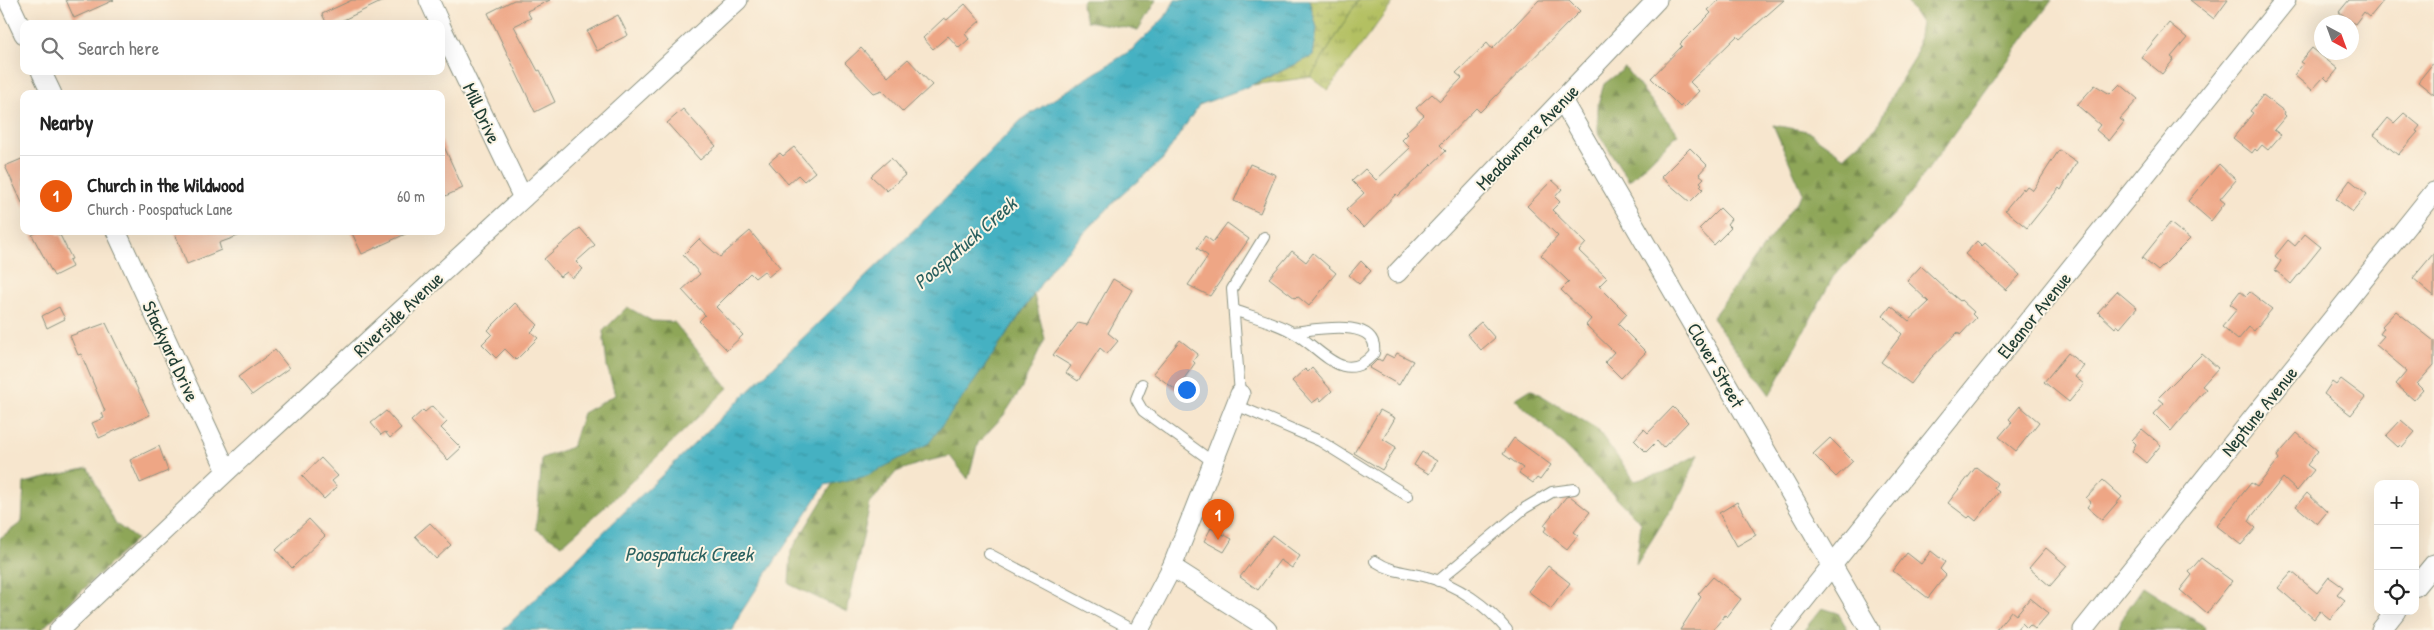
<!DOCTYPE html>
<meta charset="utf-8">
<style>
body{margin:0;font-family:"Patrick Hand",sans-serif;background:#f2f2f2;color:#222}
.controls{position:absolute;right:15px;bottom:15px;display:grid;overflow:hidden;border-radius:10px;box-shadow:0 5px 20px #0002}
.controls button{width:45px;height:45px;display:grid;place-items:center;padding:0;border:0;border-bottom:1px solid #e0e0e0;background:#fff;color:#222;font:25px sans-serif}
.compass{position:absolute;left:2314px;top:15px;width:45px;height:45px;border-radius:50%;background:#fff;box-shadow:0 5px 20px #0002;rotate:139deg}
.you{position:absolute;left:1186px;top:389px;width:18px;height:18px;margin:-12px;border:4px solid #fff;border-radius:50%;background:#1a73e8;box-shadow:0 0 0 8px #1a73e833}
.badge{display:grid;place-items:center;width:32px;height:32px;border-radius:50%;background:#ea580c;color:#fff;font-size:16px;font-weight:700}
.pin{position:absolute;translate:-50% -41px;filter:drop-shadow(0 1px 2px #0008)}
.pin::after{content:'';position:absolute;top:26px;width:18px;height:15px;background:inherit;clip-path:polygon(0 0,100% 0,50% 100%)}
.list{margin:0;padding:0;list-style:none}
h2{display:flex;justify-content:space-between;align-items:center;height:65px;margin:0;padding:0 20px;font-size:21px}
h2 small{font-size:16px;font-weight:400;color:#767676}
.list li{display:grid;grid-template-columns:32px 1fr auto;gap:15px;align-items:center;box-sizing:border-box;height:80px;padding:0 20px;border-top:1px solid #e0e0e0}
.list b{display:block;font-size:19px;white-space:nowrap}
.list p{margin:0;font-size:16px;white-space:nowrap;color:#767676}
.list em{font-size:16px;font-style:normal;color:#767676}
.icon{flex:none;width:28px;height:28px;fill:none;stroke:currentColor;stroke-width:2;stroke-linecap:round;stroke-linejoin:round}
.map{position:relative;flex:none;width:2434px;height:630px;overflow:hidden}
.search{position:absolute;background:#fff;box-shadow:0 5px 20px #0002;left:20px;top:20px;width:425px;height:55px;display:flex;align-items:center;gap:12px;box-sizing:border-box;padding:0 18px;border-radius:10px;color:#767676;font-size:19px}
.panel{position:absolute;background:#fff;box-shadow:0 5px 20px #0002;left:20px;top:90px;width:425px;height:145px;border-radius:10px}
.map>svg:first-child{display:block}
.grass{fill:url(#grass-tufts);stroke:#697e4b}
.forest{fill:url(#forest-firs);stroke:#567246}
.wetland{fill:url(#wetland-marsh);stroke:#697e4b}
.water{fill:url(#water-ripples);stroke:#32777b}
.building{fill:#eea685}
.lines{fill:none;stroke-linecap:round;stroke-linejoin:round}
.lane-casing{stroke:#8b9281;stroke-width:12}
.street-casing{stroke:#8b9281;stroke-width:21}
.lane{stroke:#fff;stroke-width:10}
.street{stroke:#fff;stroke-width:19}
.labels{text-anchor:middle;stroke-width:4;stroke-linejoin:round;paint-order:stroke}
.street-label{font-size:19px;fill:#1f3d34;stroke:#fcf5e5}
.water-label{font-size:20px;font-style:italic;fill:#2a605f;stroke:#fcf5e5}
</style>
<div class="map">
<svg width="2434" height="630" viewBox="0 0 2434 630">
<defs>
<pattern id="grass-tufts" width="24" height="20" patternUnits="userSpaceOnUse" patternTransform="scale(1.25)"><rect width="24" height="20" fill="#b3c062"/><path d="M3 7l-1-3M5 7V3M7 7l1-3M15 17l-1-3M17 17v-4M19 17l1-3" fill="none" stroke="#919d52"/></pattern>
<pattern id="forest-firs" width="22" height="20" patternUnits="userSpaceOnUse" patternTransform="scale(1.25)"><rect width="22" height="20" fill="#8ea658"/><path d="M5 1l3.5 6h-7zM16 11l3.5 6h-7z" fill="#73884a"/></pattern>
<pattern id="wetland-marsh" width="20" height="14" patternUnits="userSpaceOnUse" patternTransform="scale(1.25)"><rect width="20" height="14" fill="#b3c062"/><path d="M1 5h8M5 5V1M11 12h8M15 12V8" fill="none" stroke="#919d52"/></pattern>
<pattern id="water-ripples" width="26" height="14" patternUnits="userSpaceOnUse" patternTransform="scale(1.25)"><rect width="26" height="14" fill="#44b1c2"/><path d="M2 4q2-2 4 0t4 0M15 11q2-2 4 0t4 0" fill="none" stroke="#38919e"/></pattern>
</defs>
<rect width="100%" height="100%" fill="#fcf5e5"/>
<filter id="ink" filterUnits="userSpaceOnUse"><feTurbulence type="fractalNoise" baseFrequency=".02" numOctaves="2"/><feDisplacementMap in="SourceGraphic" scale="10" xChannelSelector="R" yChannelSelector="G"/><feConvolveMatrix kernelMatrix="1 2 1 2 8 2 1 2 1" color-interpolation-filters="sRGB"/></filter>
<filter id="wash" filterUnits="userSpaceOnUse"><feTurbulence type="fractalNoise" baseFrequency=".0096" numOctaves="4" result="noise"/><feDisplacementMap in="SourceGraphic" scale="20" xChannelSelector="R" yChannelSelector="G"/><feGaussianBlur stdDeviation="1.12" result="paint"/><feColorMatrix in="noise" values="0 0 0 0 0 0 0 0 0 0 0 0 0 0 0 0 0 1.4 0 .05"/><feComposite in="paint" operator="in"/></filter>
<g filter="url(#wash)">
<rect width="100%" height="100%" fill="#f7e6ce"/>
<polygon class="grass" points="1358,0 1395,0 1328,90 1311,77"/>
<g class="forest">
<polygon points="1083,0 1156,0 1138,30 1087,21 1081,6"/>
<polygon points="1906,0 2052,0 1899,209 1833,277 1770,395 1712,318 1803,193 1773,125 1807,131 1844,157 1877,127 1893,93 1916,56 1921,23"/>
<polygon points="1625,68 1678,134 1629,181 1598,133 1598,105 1604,84"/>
<polygon points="1034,295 1045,339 1021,389 1004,415 978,443 968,479 950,456 923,462 896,472 870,504 847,612 789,584 791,551 833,483 867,476 979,375"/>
<polygon points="627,307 652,321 674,322 728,388 607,505 562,545 536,529 542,458 572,447 583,413 615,395 607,366 603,331"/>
<polygon points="1531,389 1597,429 1635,481 1665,472 1699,454 1681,493 1636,565 1641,523 1553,434 1515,399"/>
<polygon points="88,468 115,523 136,539 41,630 0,630 0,538 22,522 24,483"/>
<polygon points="2143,587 2204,626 2205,630 2118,630 2123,616"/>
<polygon points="1822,608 1838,613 1848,630 1804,630"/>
</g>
<polygon class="wetland" points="1309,0 1358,0 1311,77 1253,85 1313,56 1317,28"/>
<polygon class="water" points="1175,0 1309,0 1317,28 1313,56 1245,88 1199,105 1163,159 1117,199 1053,266 979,375 929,443 867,476 825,485 740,614 733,630 503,630 928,216 1021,120 1133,49 1165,17"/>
<g id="blocks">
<g class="building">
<polygon points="66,0 114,0 74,18"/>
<polygon points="352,0 385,0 335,24 327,24 322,14"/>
<polygon points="514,0 550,0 527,11 531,18 514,26 538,71 540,70 555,102 535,112 488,13"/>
<polygon points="1539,0 1569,0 1580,11 1480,112 1476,108 1440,145 1446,151 1398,196 1396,194 1364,228 1346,210 1364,193 1352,181 1365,169 1376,180 1410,148 1402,140 1408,134 1406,132 1424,115 1416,108 1432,94 1440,101 1462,78 1456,73 1487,43 1492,49"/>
<polygon points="1719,0 1784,0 1740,39 1737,36 1690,82 1699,91 1684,107 1682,105 1680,107 1651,78 1682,46 1680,44 1711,13 1708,10"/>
<polygon points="2190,0 2228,0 2214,19"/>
<polygon points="2349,0 2384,0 2370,17 2364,12 2355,24 2339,12"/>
<polygon points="965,4 980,21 965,34 969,39 959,48 948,36 933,49 923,38 944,18 947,20"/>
<polygon points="618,15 628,35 597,51 587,31"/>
<polygon points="2169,23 2187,38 2171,57 2174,59 2162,74 2141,57"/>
<polygon points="861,48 888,77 908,59 932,85 903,112 882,90 874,93 845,63"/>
<polygon points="2312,48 2338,69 2328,81 2324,77 2312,90 2294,75 2303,64 2300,62"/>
<polygon points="2434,62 2434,95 2418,82"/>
<polygon points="2120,84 2138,99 2120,119 2124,122 2109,141 2096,130 2100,125 2077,105 2095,85 2110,94"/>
<polygon points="2263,95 2285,112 2284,114 2286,116 2274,130 2281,135 2268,150 2262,145 2257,151 2255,149 2252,153 2233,138 2253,113 2250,111"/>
<polygon points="683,109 716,146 700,160 667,123"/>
<polygon points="2404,113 2420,126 2416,131 2418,132 2398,155 2374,135 2388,118 2394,123"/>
<polygon points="441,140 463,188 441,198"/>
<polygon points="794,147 815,172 804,181 798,175 788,184 769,162 780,153 783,156"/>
<polygon points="1690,148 1707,165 1699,174 1704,178 1700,182 1702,184 1700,186 1703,189 1690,202 1661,177"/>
<polygon points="2059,150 2077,162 2061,190 2059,188 2027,228 2005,210 2023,188 2024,190 2027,186 2033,190"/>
<polygon points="24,158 24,207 5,166"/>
<polygon points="891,158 905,175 887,191 871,176"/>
<polygon points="1250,164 1276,175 1260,213 1234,201"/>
<polygon points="2219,164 2236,180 2220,199 2225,203 2211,221 2188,201"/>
<polygon points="1552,180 1562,189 1555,197 1560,202 1552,210 1586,243 1579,251 1607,278 1599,286 1627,314 1618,324 1646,352 1621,378 1605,362 1614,352 1586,325 1591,319 1561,290 1569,282 1541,255 1558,236 1527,206"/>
<polygon points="2350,180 2367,194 2353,212 2336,199"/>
<polygon points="1720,208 1731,219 1727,224 1731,228 1714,245 1699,229"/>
<polygon points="1227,223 1249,239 1210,296 1188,285 1208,256 1197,248 1205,236 1213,242"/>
<polygon points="2170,223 2190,239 2158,271 2142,258"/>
<polygon points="580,228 595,245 576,262 583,269 572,278 567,272 560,277 544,259"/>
<polygon points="40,231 55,231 58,236 60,235 72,259 69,260 72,267 54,276 32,235"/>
<polygon points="174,231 246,231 246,233 219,243 221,250 187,264"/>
<polygon points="351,231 412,231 362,254"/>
<polygon points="750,231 780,267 768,277 764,271 755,278 750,273 716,307 743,335 727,350 699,321 705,315 682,290 700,274 683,255 699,239 720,257"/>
<polygon points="2305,234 2321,247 2291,284 2275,270 2281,261 2275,256 2288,240 2295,246"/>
<polygon points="1977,241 1982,246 1985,243 2020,275 2006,290 1965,254"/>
<polygon points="1292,251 1306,262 1313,253 1336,273 1309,306 1297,296 1295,298 1269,278"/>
<polygon points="2434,253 2434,296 2413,278"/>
<polygon points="1361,261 1371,271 1359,284 1349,275"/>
<polygon points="1921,266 1948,291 1960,301 1961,300 1974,312 1972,314 1976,318 1960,335 1958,332 1930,359 1911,384 1881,362 1902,334 1883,316 1891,306 1909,321 1929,302 1907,281"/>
<polygon points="1113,279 1132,290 1108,333 1118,341 1107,354 1100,348 1078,381 1066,373 1071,366 1053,355 1078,323 1087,325"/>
<polygon points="2117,291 2137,308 2120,328 2117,325 2115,328 2098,312"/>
<polygon points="2240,291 2246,296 2250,292 2272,309 2254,331 2249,327 2238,340 2222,327 2237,309 2230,304"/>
<polygon points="515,303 538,325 531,332 538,338 516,360 505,349 496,358 482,344 492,334 488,330"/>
<polygon points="59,307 65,319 47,328 42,316"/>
<polygon points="2396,311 2434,341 2434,365 2417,384 2423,390 2414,400 2396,384 2407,371 2376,345 2384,336 2380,334 2384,328 2382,326"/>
<polygon points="1481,322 1495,338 1481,350 1467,334"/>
<polygon points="106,323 150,415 99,438 92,423 104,418 102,413 105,411 81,354 78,355 70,336"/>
<polygon points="1180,340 1198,354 1193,361 1195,363 1176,390 1153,373"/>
<polygon points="275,350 289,368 252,395 238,377"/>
<polygon points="1397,353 1413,361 1399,385 1369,368 1378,359 1382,361 1386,354 1394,358"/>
<polygon points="2068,353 2084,366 2075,377 2084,384 2069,402 2044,382"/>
<polygon points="2202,354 2218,368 2202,386 2206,389 2171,431 2154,414 2164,403 2158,398"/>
<polygon points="1312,368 1332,391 1321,401 1319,398 1312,403 1292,381 1305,369 1308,372"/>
<polygon points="2341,379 2365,397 2351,415 2324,394 2332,382 2336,385"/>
<polygon points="432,406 447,422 441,428 461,448 448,460 411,421 423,410 425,412"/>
<polygon points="2020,406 2039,422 2016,451 1999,437 2012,422 2009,419"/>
<polygon points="1673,407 1688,422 1663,448 1657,441 1646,452 1634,440 1644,429 1648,433"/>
<polygon points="1380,410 1395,418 1383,439 1396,447 1382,470 1354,453"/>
<polygon points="386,411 401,428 390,438 385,432 381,435 371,423"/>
<polygon points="2401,420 2415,432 2402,447 2400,445 2398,447 2386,436"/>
<polygon points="2142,429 2161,445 2146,463 2132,451 2136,444 2132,440"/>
<polygon points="2297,433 2318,451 2307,465 2314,470 2297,491 2283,478 2252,516 2249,522 2256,528 2241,545 2217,526 2251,483 2257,487 2279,459 2277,456"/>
<polygon points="1514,438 1551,465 1540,480 1537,478 1533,483 1519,473 1523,468 1503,454"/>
<polygon points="1830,438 1853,461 1836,477 1813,454"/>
<polygon points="159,446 168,471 140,483 130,460"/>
<polygon points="1422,452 1437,461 1429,474 1414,465"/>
<polygon points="321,458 338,476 332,481 337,487 324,499 302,476"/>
<polygon points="1976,467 1997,483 1994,488 1999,492 1976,521 1970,516 1968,518 1948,503"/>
<polygon points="2103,480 2122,497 2102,520 2087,507 2091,502 2086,498"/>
<polygon points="2307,493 2327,512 2317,524 2296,506"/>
<polygon points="1570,496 1590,512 1574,532 1578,535 1567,549 1544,531 1547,527 1544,525 1566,497"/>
<polygon points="1737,502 1756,535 1737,546 1719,513"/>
<polygon points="309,519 325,536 292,568 276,550"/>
<polygon points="430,523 451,545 436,559 415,536"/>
<polygon points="1211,528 1232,539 1224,552 1204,541"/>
<polygon points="1272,535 1300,556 1292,568 1280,560 1258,590 1240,577"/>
<polygon points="2046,548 2067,566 2050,586 2029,568"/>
<polygon points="1931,551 1945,562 1940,569 1946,575 1928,598 1893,571 1907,553 1921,564"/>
<polygon points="2201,558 2232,581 2207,613 2180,590 2192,575 2189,572"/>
<polygon points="1548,566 1570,583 1551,609 1528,591"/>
<polygon points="2292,572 2317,593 2329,577 2343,587 2337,594 2345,600 2330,619 2320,611 2314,619 2278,588"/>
<polygon points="1713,577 1741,599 1727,617 1725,615 1713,630 1680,630 1701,597 1698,594"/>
<polygon points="2030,598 2049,613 2035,629 2030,625 2027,628 2022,623 2016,630 1996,630 2011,611 2016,615"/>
</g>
</g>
</g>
<g filter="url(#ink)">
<use href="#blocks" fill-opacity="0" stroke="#8b9281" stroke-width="1"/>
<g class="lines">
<defs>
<g id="lane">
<path d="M1234,310C1253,317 1275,322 1292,332C1319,345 1344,389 1374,353C1379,316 1315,330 1293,332"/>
<polyline points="1142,384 1136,399 1143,411 1213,462"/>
<polyline points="1240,394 1232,289 1264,237"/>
<polyline points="1236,405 1320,441 1408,496"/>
<polyline points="989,554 1133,630"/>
<path d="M1375,561C1395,574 1406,571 1427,577C1458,585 1487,606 1507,630"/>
<polyline points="1438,581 1525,508 1552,492 1574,489"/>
</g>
<g id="street">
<polyline points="8,0 24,34"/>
<polyline points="429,0 440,24"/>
<polyline points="441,27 523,198"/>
<polyline points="41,71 52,94"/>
<polyline points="1562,100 1870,630"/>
<polyline points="116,231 227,471"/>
<polyline points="1397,273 1657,0"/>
<polyline points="1172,567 1258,622 1267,630"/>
<polyline points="2415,587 2434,564"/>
<polyline points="59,630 227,471 738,0"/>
<polyline points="1139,630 1172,567 1240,394"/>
<polyline points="1780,630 2286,0"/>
<polyline points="2083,630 2434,192"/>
<polyline points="2381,630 2396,611"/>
</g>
</defs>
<use href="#lane" class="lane-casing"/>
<use href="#street" class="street-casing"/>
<use href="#lane" class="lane"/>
<use href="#street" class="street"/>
</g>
</g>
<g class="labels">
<g class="street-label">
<text transform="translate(482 113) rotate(65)" y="7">Mill Drive</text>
<text transform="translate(1527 137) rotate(-46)" y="7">Meadowmere Avenue</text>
<text transform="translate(398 314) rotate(-43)" y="7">Riverside Avenue</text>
<text transform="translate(2034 315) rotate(-51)" y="7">Eleanor Avenue</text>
<text transform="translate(171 351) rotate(65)" y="7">Stackyard Drive</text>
<text transform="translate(1716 365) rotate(60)" y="7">Clover Street</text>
<text transform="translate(2259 411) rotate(-51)" y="7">Neptune Avenue</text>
</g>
<g class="water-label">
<text transform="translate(965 243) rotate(-41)" y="7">Poospatuck Creek</text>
<text x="689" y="561">Poospatuck Creek</text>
</g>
</g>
</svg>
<div class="controls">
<button>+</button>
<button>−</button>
<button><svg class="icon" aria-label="locate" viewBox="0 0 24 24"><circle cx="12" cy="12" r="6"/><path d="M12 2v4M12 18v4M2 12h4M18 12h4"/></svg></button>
</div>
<svg class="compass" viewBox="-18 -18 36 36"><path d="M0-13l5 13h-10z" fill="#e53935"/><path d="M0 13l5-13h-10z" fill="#767676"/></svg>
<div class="you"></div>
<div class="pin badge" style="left:1218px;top:540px">1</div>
<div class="search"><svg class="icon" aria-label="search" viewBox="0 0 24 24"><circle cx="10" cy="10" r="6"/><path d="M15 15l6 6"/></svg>Search here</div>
<section class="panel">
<h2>Nearby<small></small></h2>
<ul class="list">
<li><span class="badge">1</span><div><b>Church in the Wildwood</b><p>Church · Poospatuck Lane</p></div><em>60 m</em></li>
</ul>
</section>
</div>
